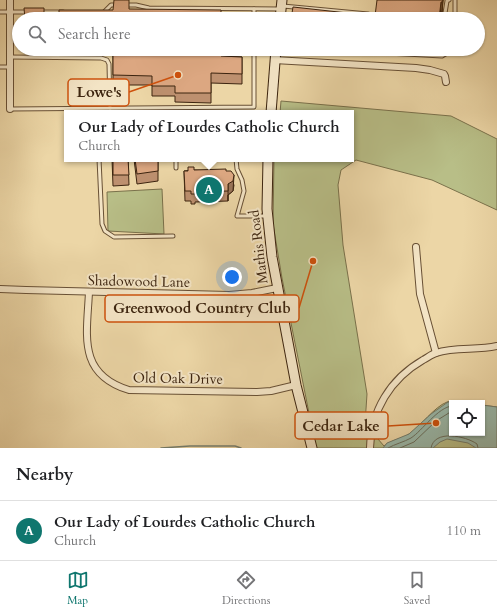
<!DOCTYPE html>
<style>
body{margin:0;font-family:Cardo,serif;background:#f2f2f2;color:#202124}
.controls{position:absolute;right:12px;bottom:12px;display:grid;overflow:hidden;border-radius:0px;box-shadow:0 1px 3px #0004}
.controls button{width:36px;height:36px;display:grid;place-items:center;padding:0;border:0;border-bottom:1px solid #e0e0e0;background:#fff;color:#202124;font:20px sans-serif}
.you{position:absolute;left:232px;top:277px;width:14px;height:14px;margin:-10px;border:3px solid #fff;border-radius:50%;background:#1a73e8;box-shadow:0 0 0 6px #1a73e833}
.badge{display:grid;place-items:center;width:26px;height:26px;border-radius:50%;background:#0f766e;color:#fff;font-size:13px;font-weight:700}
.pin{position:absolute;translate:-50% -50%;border:2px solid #fff;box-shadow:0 1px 4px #0006}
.popup{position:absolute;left:64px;top:110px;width:290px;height:52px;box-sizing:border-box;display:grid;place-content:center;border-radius:0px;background:#fff;filter:drop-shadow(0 1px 3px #0005);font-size:13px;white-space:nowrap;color:#757577}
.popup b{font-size:15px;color:#202124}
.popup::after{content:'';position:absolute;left:50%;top:100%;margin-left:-8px;border:8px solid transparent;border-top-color:#fff}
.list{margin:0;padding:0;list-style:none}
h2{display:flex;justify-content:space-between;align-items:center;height:52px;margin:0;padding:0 16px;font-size:17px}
h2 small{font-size:13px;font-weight:400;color:#757577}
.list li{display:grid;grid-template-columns:26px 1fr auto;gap:12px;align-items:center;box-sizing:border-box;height:60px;padding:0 16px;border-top:1px solid #e0e0e0}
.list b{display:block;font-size:15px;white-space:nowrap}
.list p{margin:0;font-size:13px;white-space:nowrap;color:#757577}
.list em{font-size:13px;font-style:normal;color:#757577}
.icon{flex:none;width:22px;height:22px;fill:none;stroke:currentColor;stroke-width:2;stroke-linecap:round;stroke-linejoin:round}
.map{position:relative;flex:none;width:497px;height:448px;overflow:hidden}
.search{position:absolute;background:#fff;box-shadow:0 1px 3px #0004;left:12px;right:12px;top:12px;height:44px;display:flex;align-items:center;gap:10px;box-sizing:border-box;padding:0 14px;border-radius:22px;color:#757577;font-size:15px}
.sheet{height:112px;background:#fff}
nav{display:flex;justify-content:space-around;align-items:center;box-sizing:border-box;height:56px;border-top:1px solid #e0e0e0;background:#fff;font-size:11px;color:#757577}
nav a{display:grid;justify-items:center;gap:2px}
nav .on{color:#0f766e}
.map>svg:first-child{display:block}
.green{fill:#b8be87;stroke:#7a714b}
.water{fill:#99b9ab;stroke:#747d6d}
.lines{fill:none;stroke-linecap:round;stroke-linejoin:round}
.shore{stroke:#6a6e5d;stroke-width:1}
.stream{stroke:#747d6d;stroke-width:1.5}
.lane-casing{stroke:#685035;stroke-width:5}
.street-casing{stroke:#685035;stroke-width:8}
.secondary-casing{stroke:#3c240f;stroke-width:11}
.lane{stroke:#f3e4c5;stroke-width:3}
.street{stroke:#f3e4c5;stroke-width:6}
.secondary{stroke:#f3e4c5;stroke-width:9}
.wall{fill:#bd906f;stroke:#3c240f}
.shaded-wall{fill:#9a755a;stroke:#3c240f}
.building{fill:#dca781;stroke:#3c240f}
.labels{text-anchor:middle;stroke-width:4;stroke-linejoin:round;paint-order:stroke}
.street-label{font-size:14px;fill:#3c240f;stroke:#f3e4c5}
.leader{fill:none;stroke:#ce510c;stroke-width:1.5}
.callout-dot{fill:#ce510c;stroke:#f3e4c5;stroke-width:1.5}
.callout{fill:#f3e4c5;stroke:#ce510c;stroke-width:1.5}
.callout-label{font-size:15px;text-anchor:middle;font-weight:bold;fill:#3c240f}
</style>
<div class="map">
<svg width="497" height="448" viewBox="0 0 497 448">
<rect width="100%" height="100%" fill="#ecd6a6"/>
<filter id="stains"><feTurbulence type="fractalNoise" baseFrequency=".005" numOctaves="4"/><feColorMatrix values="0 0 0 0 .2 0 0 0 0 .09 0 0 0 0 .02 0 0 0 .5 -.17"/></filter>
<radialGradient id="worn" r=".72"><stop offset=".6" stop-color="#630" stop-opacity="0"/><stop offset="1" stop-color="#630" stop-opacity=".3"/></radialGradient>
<g class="green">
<path d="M281,101L451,116L497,139V210L432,180L356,160L341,170L338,185L343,245L367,394L365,424L384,446C391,440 402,439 409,434C421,426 434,407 447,402C454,400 463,402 469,403H452V433H482V405L497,407V448H316L282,278L273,224L274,159H351V113H280Z"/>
<polygon points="162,189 164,234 108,231 107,192"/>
</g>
<polygon class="water" points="448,402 469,403 452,403 452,433 482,433 482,405 497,407 497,448 476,448 468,443 447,439 440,442 433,448 383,448 387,443 409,434 431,414"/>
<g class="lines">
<g class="shore">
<path d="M388,448C395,444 404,442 411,438C422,431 438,407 452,406"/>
<polyline points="400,448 414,442 436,421 452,411"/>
<path d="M431,448C434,429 466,436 477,444L478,448"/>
</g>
<polyline class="stream" points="161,448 190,446 235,446 241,448"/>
<defs>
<g id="lane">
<polyline points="125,5 136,5 149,8 279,9"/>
<polyline points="283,6 368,14"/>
<polyline points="254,9 254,19"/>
<polyline points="0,12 29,12"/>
<polyline points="40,12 63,12"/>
<polyline points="104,12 111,5 116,5"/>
<polyline points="444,19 447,1 449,0"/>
<polyline points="455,19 455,0"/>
<polyline points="315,49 442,56 447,53 450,49"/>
<polyline points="10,57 101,58 107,60 109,64 110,108"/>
<polyline points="0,67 10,67"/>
<polyline points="10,109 254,107 254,49"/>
<polyline points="99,159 102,224 105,231 114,237 173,236"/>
<polyline points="236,159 237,169 242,180 244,191 237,216 266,216"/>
<polyline points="176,168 176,159"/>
</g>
<g id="street">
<polyline points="10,0 10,109"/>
<polyline points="274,60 416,68 430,70 444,74 445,76 446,82"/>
<polyline points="416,247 420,294 436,353"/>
<polyline points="0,289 26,290 229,295 252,293 277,288"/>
<path d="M89,292C87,335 77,374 129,390L257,392L271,391L296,385"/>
<path d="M370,448C371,411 390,379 423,360C427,358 432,354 436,353C455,346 477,351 497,346"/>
</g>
<g id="secondary">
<polyline points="280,19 282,0"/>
<polyline points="271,113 276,49"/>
<polyline points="268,159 267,209 272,257 296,385 312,448"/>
</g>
</defs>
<use href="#lane" class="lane-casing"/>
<use href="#street" class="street-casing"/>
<use href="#secondary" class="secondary-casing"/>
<use href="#lane" class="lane"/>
<use href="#street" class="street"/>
<use href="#secondary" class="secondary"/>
</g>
<g class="wall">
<polygon points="443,0 442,12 441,12 440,19 291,19 375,16"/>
<rect x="25" y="49" width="19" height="4"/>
<polygon points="59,49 96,49 65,49 65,53 59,53"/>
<polygon points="113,49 221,56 242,57 242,84 211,83 211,103 175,102 175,96 152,96 152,85 113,85"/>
<polygon points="112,159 128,159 129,185 113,186"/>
<polygon points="134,159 158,159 158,181 137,184"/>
<polygon points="194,170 226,171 234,185 233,191 228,195 228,201 195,202 195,204 191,204 191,201 185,201 184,171"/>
</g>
<g class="shaded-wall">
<polygon points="442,0 443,0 442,12"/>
<polygon points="441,2 440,19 439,19"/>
<polygon points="234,175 233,191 228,195 228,201 228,184"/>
</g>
<g class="building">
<polygon points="114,0 129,0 129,9 221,10 221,19 59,19 59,10 113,10"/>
<polygon points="377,0 443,0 442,2 441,2 439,19 291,19 293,7 375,16"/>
<polygon points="24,8 44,8 44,19 25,19"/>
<polygon points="113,49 221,49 221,56 242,57 242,74 211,73 211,93 175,93 175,86 152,86 152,76 113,75"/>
<polygon points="113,159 128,159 129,175 113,175"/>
<polygon points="135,159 158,159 158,171 137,174"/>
<polygon points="188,167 194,167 194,170 226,169 226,171 231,171 234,175 233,181 228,184 228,191 195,192 195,194 191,194 191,191 185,191 184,171 188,171"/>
</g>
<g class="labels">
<g class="street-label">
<text transform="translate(258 247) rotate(-97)" y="5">Mathis Road</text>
<text transform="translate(139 281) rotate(1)" y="5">Shadowood Lane</text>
<text transform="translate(178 378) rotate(1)" y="5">Old Oak Drive</text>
</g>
</g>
<path class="leader" d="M178 75L129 92M313 261L299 308M436 423L388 426"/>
<g class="callout-dot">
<circle cx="178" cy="75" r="4"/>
<circle cx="313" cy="261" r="4"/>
<circle cx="436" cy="423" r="4"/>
</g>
<g class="callout">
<rect x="68" y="79" width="61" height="27" rx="4"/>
<rect x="105" y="295" width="194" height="27" rx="4"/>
<rect x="295" y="412" width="93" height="27" rx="4"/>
</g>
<g class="callout-label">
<text x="99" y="97">Lowe's</text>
<text x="202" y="313">Greenwood Country Club</text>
<text x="341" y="431">Cedar Lake</text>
</g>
<rect width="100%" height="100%" filter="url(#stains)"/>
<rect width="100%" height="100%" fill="url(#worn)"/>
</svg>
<div class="controls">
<button><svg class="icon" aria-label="locate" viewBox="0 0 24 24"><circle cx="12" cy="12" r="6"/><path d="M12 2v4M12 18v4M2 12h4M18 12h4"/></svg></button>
</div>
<div class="you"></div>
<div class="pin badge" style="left:209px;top:190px">A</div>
<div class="popup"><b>Our Lady of Lourdes Catholic Church</b>Church</div>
<div class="search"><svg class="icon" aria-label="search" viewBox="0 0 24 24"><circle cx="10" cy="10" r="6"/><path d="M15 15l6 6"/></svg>Search here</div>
</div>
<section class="sheet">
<h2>Nearby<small></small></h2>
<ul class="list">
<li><span class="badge">A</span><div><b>Our Lady of Lourdes Catholic Church</b><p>Church</p></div><em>110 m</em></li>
</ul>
</section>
<nav>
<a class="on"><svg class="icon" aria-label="map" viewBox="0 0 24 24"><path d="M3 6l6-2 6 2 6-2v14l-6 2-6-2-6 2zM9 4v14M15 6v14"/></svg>Map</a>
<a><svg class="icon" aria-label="directions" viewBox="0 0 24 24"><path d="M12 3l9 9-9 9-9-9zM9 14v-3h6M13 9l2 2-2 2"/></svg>Directions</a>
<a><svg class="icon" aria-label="saved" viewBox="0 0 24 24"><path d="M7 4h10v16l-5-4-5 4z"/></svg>Saved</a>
</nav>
